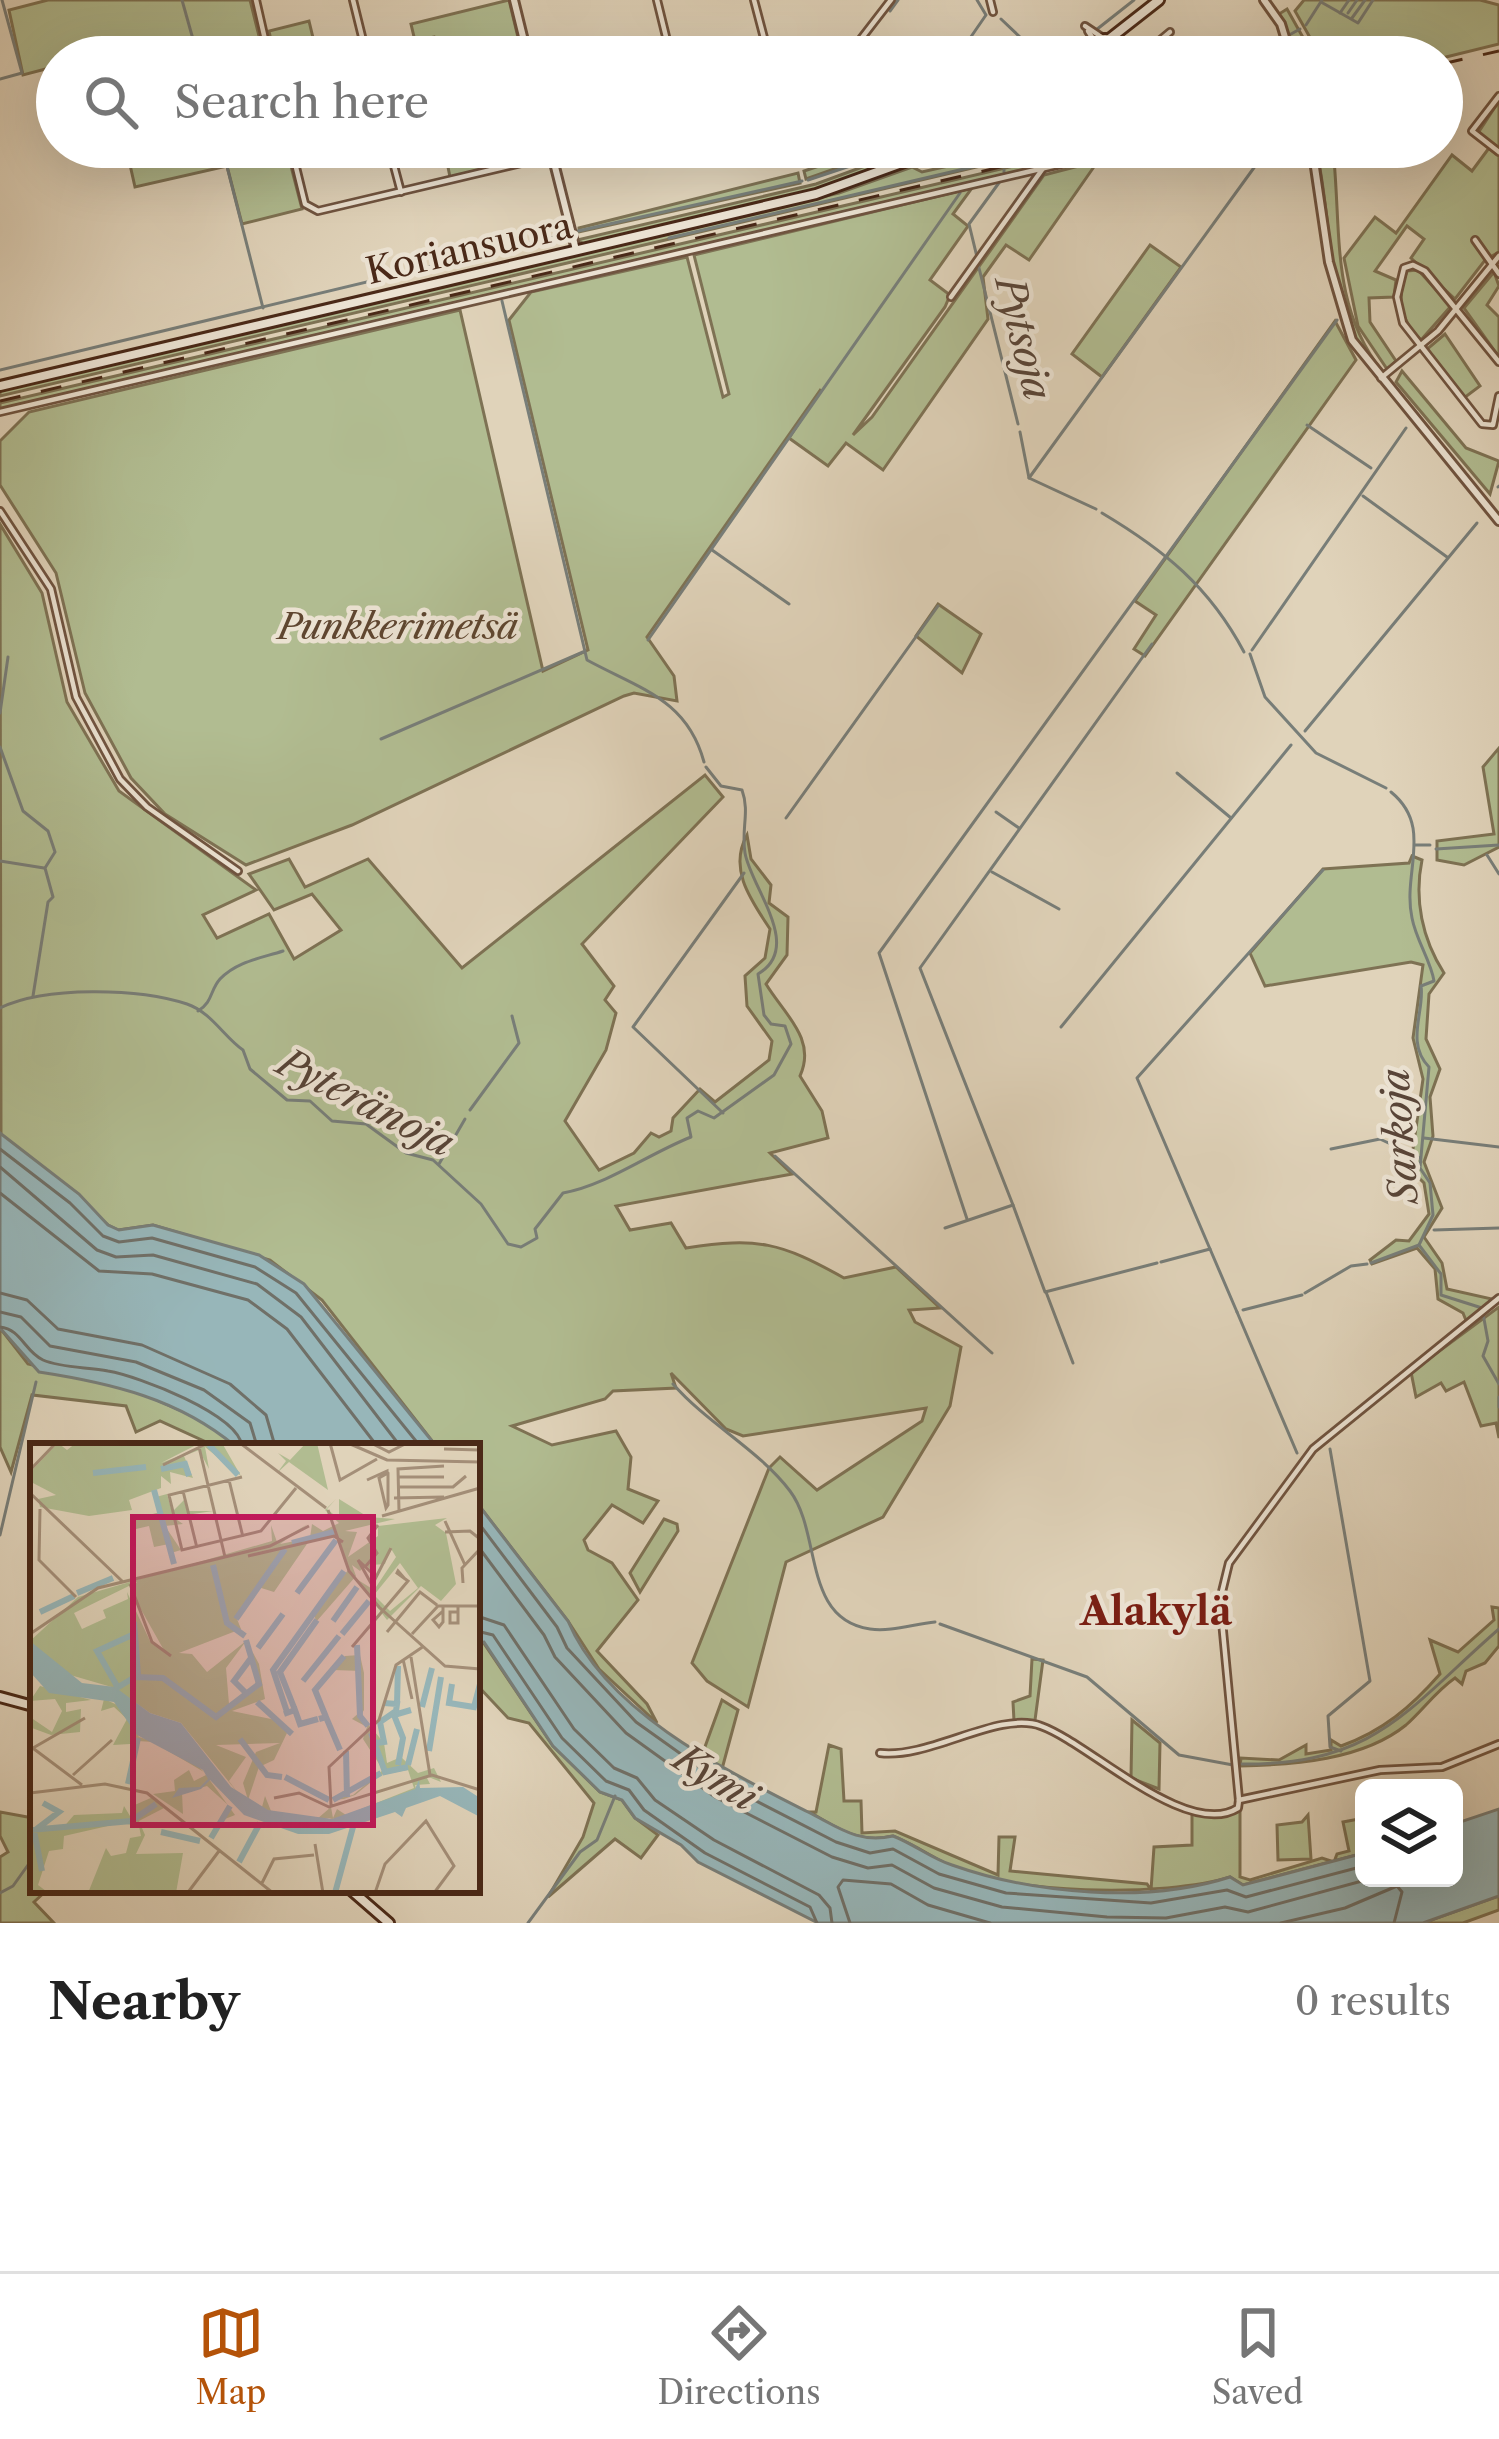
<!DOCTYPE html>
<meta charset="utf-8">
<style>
body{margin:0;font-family:"Libre Caslon Text",serif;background:#f2f2f2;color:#222}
.controls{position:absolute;right:36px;bottom:36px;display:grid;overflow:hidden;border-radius:18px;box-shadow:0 12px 48px #0002}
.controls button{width:108px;height:108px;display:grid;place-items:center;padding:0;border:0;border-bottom:3px solid #e0e0e0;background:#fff;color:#222;font:60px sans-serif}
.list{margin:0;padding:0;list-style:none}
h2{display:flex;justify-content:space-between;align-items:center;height:156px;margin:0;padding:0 48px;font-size:51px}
h2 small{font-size:39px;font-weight:400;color:#767676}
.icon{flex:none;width:66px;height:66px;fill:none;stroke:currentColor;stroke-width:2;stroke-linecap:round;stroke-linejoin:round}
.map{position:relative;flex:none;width:1499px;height:1923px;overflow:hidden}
.search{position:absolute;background:#fff;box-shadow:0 12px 48px #0002;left:36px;right:36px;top:36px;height:132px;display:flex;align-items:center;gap:30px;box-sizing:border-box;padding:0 42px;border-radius:66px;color:#767676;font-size:45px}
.sheet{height:348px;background:#fff}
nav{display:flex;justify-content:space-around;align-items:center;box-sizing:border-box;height:168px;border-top:3px solid #e0e0e0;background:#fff;font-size:33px;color:#767676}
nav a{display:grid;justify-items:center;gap:6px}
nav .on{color:#b45309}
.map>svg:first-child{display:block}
.green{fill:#b1bc91;stroke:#7e7254;stroke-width:3}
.water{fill:#97b6b9;stroke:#787e79;stroke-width:3}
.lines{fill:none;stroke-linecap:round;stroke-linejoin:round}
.shore{stroke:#707068;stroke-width:3}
.stream{stroke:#787e79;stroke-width:3}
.minor-casing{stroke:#705440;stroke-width:10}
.tertiary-casing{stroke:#705440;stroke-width:12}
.secondary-casing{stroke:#4a2918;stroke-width:14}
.minor{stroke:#ebe2d2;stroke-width:4.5}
.tertiary{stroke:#ebe2d2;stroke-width:6}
.secondary{stroke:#ebe2d2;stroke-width:8}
.rail{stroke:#4a2918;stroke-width:3;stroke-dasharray:21 21;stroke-linecap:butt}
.labels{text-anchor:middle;stroke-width:9;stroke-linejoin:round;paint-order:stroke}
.street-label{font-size:36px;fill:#4a2918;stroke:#ebe2d2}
.park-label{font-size:36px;font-style:italic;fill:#5f4630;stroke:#ebe2d2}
.water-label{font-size:39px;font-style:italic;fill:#594538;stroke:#ebe2d2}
.neighbourhood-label{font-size:39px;font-weight:bold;fill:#7a1f14;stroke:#ebe2d2}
.inset-river{fill:none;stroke:#97b6b9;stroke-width:6}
.inset-road{fill:none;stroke:#a48f79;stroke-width:3}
.view{fill:#c2185b;fill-opacity:0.15;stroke:#c2185b;stroke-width:6}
.inset-edge{fill:none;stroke:#4a2918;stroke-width:6}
</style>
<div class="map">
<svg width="1499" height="1923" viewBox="0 0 1499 1923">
<rect width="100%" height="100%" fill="#e0d3ba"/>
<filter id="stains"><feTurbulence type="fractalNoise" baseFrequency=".00167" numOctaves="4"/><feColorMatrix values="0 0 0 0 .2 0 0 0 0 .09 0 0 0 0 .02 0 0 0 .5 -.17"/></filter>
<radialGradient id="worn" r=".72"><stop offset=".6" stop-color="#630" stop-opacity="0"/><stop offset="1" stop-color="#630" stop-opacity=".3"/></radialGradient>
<g class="green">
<polygon points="48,0 250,0 260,40 198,57 57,57 57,66 23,75 9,10"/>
<polygon points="509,0 521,50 491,57 439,57 434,37 415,41 411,24"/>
<polygon points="1304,0 1480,0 1499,5 1499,44 1442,58 1321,57 1295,11"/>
<polygon points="1287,9 1314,57 1295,57 1279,14"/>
<polygon points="309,21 315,46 274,55 269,31"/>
<polygon points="1499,101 1499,148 1478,133"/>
<polygon points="126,147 286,147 302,209 242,224 227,166 135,187"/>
<polygon points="444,147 465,147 470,164 547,148 541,155 450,177"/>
<polygon points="876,147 894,148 806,179 804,171"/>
<polygon points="917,147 938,147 836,185 586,245 577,240 816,184"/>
<polygon points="1033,147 1062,147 0,396 0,390 102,365 839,193 912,167 922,172"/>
<polygon points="1095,147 1122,147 0,409 0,403"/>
<polygon points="1489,148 1499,156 1499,252 1490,257 1475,243 1486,259 1455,299 1411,258 1424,239 1407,226 1375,271 1396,280 1394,297 1369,298 1370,322 1396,361 1387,369 1358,326 1344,258 1375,217 1396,233 1452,155 1472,171"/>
<path d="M1334,160C1341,236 1332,308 1382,371C1329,340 1331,218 1319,164Z"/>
<polygon points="1098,161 1029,260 1006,245 983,277 988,319 883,470 846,443 828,466 789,438 821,389 647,637 674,676 677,701 634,693 624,696 352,825 246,865 165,814 131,778 85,693 56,573 0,485 0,441 29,412 460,310 543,671 588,650 509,320 531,292 687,257 723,397 729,394 694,255 972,188 953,214 968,226 930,280 950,295 945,307 853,435 872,417 1044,175"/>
<polygon points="798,173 800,183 579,232 579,228"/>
<polygon points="1150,245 1181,267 1102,377 1072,354"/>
<path d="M1418,270L1451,306L1421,340C1400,321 1396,298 1407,271Z"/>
<polygon points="1494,272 1499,286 1487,305 1499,317 1499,357 1464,308"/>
<polygon points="1335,321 1356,360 1145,656 1134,649 1156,615 1135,601"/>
<polygon points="1445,334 1480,386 1464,398 1426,350"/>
<polygon points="1402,371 1466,448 1499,461 1490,494 1396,382"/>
<path d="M0,524L42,593L67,702L119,791L256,890L203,915L217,938L269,914L294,959L341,930L312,894L274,910L249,874L289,859L305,887L368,859L462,968L705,775L723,797L582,944L614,986L605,1000L616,1013L606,1050L565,1121L599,1170L634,1153L651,1133L659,1137L671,1131L673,1118L700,1089L715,1102L769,1060L772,1041L747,1006L745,976L765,958L770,929C751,900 728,869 747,835L751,859L771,885L769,903L788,917L787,955L766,984C784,1014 817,1039 800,1076L822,1111L828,1138L770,1153L792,1174L616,1206L630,1230L671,1223L686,1248C758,1237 780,1242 844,1278L896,1267L940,1308L909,1310L915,1322L961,1347L950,1406L883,1517L786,1562L748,1707L707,1681L692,1663L769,1468L780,1457L817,1490L922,1421L926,1408L743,1436L726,1429L671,1373L676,1388L613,1391L605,1399L512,1426L552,1445L616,1431L631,1457L628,1489L658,1501L643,1523L612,1505L584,1540L588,1550L612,1563L638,1600L597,1651L647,1704L657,1723L599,1669L568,1621L477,1503V1446H436L322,1300L270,1260L153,1225L118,1230L108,1225L1,1135Z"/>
<polygon points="938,604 981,634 962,673 916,636"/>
<polygon points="1499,748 1499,847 1464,865 1437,860 1437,841 1494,834 1483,767"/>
<path d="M1412,856L1422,860C1414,899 1422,939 1444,973L1429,994L1426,1039L1440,1069L1430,1097L1433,1136L1424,1162L1442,1208L1424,1237L1442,1263L1447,1289L1492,1299L1467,1323L1463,1313L1438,1299L1435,1269L1417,1248L1372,1264L1370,1260L1396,1240L1409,1241L1429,1214L1424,1183L1412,1171L1417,1159L1412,1156L1423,1079L1413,1038L1423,965L1411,962L1265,986L1250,953L1323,869L1409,863Z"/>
<polygon points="1499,1307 1499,1438 1496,1423 1481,1426 1464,1382 1446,1391 1441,1383 1416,1397 1411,1372"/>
<polygon points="0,1328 28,1364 129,1388 209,1423 235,1446 215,1446 160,1421 136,1432 126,1406 32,1395 11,1472 0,1447"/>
<polygon points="664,1519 677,1524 678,1531 640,1592 630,1573"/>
<path d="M1492,1607L1499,1608V1646L1485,1663L1466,1671L1462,1684L1455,1678C1436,1691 1423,1710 1406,1725C1363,1760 1293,1765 1240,1766L1241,1758L1279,1760L1306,1745V1754L1331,1750V1740L1341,1746C1383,1731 1411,1707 1440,1674L1430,1640L1458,1652L1494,1620Z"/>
<polygon points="483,1642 553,1746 600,1792 622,1800 635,1818 658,1835 641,1858 615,1839 548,1897 583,1837 594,1803 529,1723 508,1718 477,1685 477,1643"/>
<polygon points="1032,1659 1043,1660 1035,1720 1014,1721 1013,1702 1030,1696"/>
<polygon points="722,1700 738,1710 722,1769 702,1755"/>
<polygon points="1132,1720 1160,1743 1159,1789 1131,1778"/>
<path d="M829,1745L841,1749L844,1801H861L862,1833L895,1831L998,1875L999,1837H1015L1010,1871L1147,1884L1151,1890L1154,1847L1192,1845V1813L1217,1817L1240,1811V1877L1250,1880L1322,1858L1334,1862L1337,1854L1349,1851L1343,1822L1364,1818V1853L1243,1885L1230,1877C1168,1897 1002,1896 943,1862C926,1853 912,1844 893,1836C860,1844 838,1829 810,1812H816Z"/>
<polygon points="0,1812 33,1818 33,1890 47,1890 34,1902 54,1923 0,1923 0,1857 8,1852 0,1836"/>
<polygon points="1308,1815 1311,1859 1278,1860 1277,1825 1302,1822"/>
<polygon points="1499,1896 1499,1910 1463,1923 1423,1923"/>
</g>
<g class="water">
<path d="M0,1133L79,1194L108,1225L119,1230L153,1225L259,1255L304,1284L436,1446H235C179,1399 111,1383 39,1372L0,1328Z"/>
<path d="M477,1503L568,1621C606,1712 725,1770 808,1812C838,1827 858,1844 893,1836C914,1844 932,1859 952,1865C1034,1894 1147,1904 1230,1877L1243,1885L1364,1853V1878H1454V1824L1499,1809V1896L1423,1923H818L698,1862L681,1845L635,1818L622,1800L600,1792L553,1746L484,1642L477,1643Z"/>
</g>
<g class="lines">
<g class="shore">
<polyline points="0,1149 70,1203 103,1236 119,1242 152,1238 255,1267 296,1293 420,1446"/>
<polyline points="0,1167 97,1250 116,1257 153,1255 257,1284 301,1317 400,1446"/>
<polyline points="0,1193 99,1271 152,1274 248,1300 287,1329 377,1446"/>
<polyline points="0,1293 27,1300 58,1329 142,1345 230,1384 266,1415 275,1446"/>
<polyline points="0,1312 21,1317 50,1346 136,1362 204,1390 250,1423 257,1446"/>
<path d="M0,1327C21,1329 25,1352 43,1360C61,1368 88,1367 108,1371C138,1376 238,1414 242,1446"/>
<polyline points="477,1521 557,1627 567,1648 636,1722 723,1784 836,1842 870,1853 893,1849 939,1874 1006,1893 1151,1903 1227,1890 1246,1897 1364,1866"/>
<polyline points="477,1545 544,1635 555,1657 626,1733 715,1797 832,1857 868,1868 892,1865 934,1888 1002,1907 1107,1917 1166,1918 1225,1907 1248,1912 1373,1878"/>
<polyline points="477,1616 504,1625 574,1729 614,1768 637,1778 655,1800 714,1840 819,1895 830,1908 832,1923"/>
<polyline points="477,1631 493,1635 562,1738 606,1781 629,1790 644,1810 705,1853 810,1907 817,1923"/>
<polyline points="850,1923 838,1887 843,1880 891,1884 928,1905 990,1923"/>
<polyline points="1281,1923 1345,1908 1397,1886 1402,1892 1394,1923"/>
</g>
<g class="stream">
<polyline points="182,0 198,57"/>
<polyline points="1321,2 1358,23 1373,0"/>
<polyline points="890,11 898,0"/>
<polyline points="1340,13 1349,0"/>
<polyline points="1348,13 1357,0"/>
<polyline points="1352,18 1365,0"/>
<polyline points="1001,19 1041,57"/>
<polyline points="1306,25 1322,0"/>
<polyline points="1096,30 1134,0"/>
<polyline points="1291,34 1300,29"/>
<polyline points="957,57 986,15 977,0"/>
<polyline points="1063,57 1086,37"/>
<polyline points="1276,57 1274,45 1280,39"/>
<polyline points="0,79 22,73 2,0"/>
<polyline points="222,147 263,308"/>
<polyline points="878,147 880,156 902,147"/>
<polyline points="1004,170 1004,172"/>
<polyline points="808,180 880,156"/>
<polyline points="578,231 802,181"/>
<polyline points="669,238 1002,160 1000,154 1031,147"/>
<polyline points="977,257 969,224 1001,180"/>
<polyline points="978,264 1018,424"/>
<path d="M502,301L587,660C640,689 687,699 704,762"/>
<polyline points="0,370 567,234"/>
<polyline points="1307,425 1371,468"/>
<polyline points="1020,432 1029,478 1096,509"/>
<polyline points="1029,478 1269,147"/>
<polyline points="1498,487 1499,486"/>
<polyline points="1363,496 1447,557"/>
<path d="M1102,513C1164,550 1209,586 1244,652"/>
<polyline points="712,550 789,604"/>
<polyline points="648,640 960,193"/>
<polyline points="1252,650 1406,428"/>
<polyline points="1250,654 1265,697 1316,753 1386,788"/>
<polyline points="0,713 8,657"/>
<polyline points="1305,731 1477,523"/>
<polyline points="381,739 583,652"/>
<polyline points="0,747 23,811 48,831 55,852 45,868 53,897 48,902 33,996"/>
<polyline points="1177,773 1231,818"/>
<path d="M1391,792C1434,827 1402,872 1412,918C1416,940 1431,961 1434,981L1421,986C1425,1010 1405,1043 1429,1067L1420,1168L1430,1183L1433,1215L1419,1245L1441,1274V1295L1482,1308L1488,1341L1483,1356L1499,1384"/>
<polyline points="996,812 1019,828"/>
<polyline points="786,818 938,606"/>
<polyline points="1415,845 1430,845"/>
<polyline points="1436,849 1499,845"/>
<polyline points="1487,855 1499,874"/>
<polyline points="0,861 44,868"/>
<polyline points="992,872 1059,909"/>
<path d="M0,1008C45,986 138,988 187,1004C211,1012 225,1038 243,1050L250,1069L287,1100L310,1101L332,1121L366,1124L406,1153L433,1160L481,1204L508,1244L521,1247L537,1238L535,1229L563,1193C605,1186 648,1154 691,1137L687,1118L698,1111L714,1118L774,1075L791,1044L785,1026L771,1024L764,1015L758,974C804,947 751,888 745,853C741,829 750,812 742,790L721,786L706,767"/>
<path d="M198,1011C213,1002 210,990 220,979C237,961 262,958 283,951"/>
<polyline points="1061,1027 1291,745"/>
<polyline points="470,1110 519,1043 512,1016"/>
<polyline points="723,1113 633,1027 744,873"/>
<polyline points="1424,1138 1499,1147"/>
<polyline points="1331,1149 1380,1139 1420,1158"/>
<polyline points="775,1156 992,1353"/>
<polyline points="439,1164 465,1119"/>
<polyline points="1013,1205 920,968 1152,644"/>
<polyline points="967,1219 879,953 1337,320"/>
<polyline points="945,1228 1013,1205 1045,1292 1157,1263"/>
<polyline points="1434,1230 1499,1228"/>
<polyline points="1210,1249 1137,1078 1323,870"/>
<polyline points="1161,1262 1210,1249 1237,1312"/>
<polyline points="1371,1263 1419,1245"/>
<polyline points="1046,1292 1073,1363"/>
<polyline points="1305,1293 1351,1266 1367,1264"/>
<polyline points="1243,1310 1302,1295"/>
<polyline points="1237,1312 1297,1453"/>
<path d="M673,1384C708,1424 759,1450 790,1491C822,1533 802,1619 870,1629C891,1632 914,1624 935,1622"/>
<polyline points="1499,1397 1499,1407"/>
<polyline points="1330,1449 1370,1681 1328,1716 1330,1747 1341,1751"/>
<polyline points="0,1535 36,1382"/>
<polyline points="940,1624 1087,1677 1179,1755 1233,1765"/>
<path d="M1242,1764C1376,1765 1407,1709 1499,1629"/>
<polyline points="0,1893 13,1886 33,1858"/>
<polyline points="528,1923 580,1852 597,1840 615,1796"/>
</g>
<defs>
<g id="minor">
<polyline points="256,0 269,57"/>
<polyline points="353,0 367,57"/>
<polyline points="657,0 671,57"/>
<polyline points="754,0 769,57"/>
<polyline points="990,0 993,12"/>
<polyline points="1085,26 1106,40"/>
<polyline points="1088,31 1097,45"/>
<polyline points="1109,54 1112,57"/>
<polyline points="847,57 891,0"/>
<polyline points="1140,57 1170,32"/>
<polyline points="1499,96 1472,131 1499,152"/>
<polyline points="291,147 305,204 318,211 589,147"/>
<polyline points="389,147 401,192"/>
<polyline points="1286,147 1297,160 1314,156"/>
<polyline points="1475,240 1499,274"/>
<polyline points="951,297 1044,167"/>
<polyline points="1499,362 1425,271 1413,265 1404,268 1397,297 1403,323 1482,424 1493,425 1499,396"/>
<polyline points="1381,378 1438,331 1499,256"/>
<polyline points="0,412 1134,147"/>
<polyline points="0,511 51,589 76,697 120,779 147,807 238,871"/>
<path d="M880,1753C930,1759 999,1710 1041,1726C1089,1743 1187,1840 1238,1808L1239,1800"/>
<polyline points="1239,1800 1220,1600 1229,1563 1313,1449 1499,1298"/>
<polyline points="1239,1800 1380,1770 1442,1767 1499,1744"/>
</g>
<g id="tertiary">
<polyline points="514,0 528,57"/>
<polyline points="1264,0 1281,24 1291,57"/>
<polyline points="550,147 576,250"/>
<polyline points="1312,147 1329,262 1352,340 1499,521"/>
</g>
<g id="secondary">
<circle cx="1105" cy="47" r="8"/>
<polyline points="1108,40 1159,0"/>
<polyline points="0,386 816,194 946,147"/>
<polyline points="0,1697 33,1706"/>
<polyline points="351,1890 389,1923"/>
</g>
</defs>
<use href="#minor" class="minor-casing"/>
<use href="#tertiary" class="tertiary-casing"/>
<use href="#secondary" class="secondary-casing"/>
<use href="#minor" class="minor"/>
<use href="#tertiary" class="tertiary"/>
<use href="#secondary" class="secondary"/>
<g class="rail">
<polyline points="1442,64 1499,51"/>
<polyline points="0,401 1086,147"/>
</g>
</g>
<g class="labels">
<g class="street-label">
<text transform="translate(469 248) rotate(-13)" y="13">Koriansuora</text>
</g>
<g class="park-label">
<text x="398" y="639">Punkkerimetsä</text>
</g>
<g class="water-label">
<text transform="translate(1024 338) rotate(76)" y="14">Pytsoja</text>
<text transform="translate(366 1102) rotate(27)" y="14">Pyteränoja</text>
<text transform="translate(1399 1136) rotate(-94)" y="14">Sarkoja</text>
<text transform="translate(716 1777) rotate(32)" y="14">Kymi</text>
</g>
<g class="neighbourhood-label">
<text x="1156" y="1625">Alakylä</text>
</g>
</g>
<g transform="translate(30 1443)">
<rect width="450" height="450" fill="#e0d3ba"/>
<path d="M28,0L37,7L46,0H170L131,20L183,0H192L211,33L175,4L179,26L169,7L154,13L163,35L140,29L141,41L131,33V45L99,57L102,67L59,73L10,64L8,56L26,52L1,39V28ZM276,0H287L298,47L259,19L247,30L256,18L248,10L260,17ZM137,51L142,69L154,57L157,68H183L143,74L153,81L135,83L151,107L141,110L139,101L124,104L119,83L106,86L104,76L130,69L126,54ZM306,56L297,66L309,76V56L338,74L365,76L315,88L327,89L318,114L348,93V83L417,75L405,82L416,90L426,141L411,158L391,143L357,177L325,135L344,147L366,114L360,104L355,121L341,122L345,132L337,123L342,115L330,128L322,122L326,133L286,179L284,170L319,126L308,94L279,98L244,149L228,144L207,176L211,186L149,210L162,211L177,229L216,198L196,225L199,261L226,244L222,208L229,221L235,256L202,268L246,277L257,290L244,317L229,324L218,357L213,340L226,309L250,300L186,302L216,314L199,338L208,350L151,280L120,270L85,245L30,229L0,198L48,154L242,98L241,82L247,99L278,81L250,101L280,95L282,81L293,88L309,80L295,67ZM370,120L388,145L360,168L344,152ZM107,139L100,147L135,209L120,198L97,149L98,156L73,167L76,175L52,186L44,170ZM330,212L334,230V267L331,272L354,300L357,320L371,314L388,330L404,325L411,339L396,333L400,341L385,342L386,346L350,361L316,373L302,376L299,375L289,377L264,375L237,367L232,364L235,353L241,368L287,376L301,364L303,375L307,366L316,372L384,345L378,327L350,332L325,352L314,356L301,357L323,352L353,327L333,296L337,284L322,276L331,268V228L303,227L315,213ZM10,243L61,257L36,260V269L51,266L50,289L21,292L2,285L0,274L22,289L32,268L25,256L0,258ZM74,256L94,265L109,294L136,302L165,320L174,329L123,299L108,298L104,310L100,301L83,302L97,276L84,264L71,268ZM159,327L164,338L176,332L205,372L190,378L198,362L177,343L152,350L153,371L123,351L145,348L144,337ZM123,354L134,365L109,378L115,392L106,411L153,410L146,450H58L76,405L81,413L96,410L100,395L111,393L109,383L91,380L34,393L33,406L19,408L8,442L16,448L0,450V385L31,387L44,372L92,370L94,363L100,373V364Z" fill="#b1bc91" fill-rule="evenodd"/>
<path d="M0,198L52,240L85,244L120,270L151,280L201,344L238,367L302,376L385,346L389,337L390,345L433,344L450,355V374L410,353L376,365L372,374L365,369L299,391H268L214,372L180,337L171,346L142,355L149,345L170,344L178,336L173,327L107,292L84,259L19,250L0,229Z" fill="#97b6b9"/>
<path class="inset-river" d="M179,2L208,32M131,26L155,21L159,33M63,30L116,24M124,47L144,121M262,100L304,89M183,122L197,180L215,193M47,150L83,135M267,150L306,97M10,169L44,153M206,176L255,106M303,178L327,144M104,179L108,232M312,191L339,158M327,202L330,273L338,283M228,205L253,171M273,238L309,193M422,241L419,260L444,264L450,241M87,243L67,208L102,192M85,246L105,234L133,235L186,274L229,241L216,197M218,252L204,238L221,215M227,259L262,291M367,261L368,223M392,264L402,225M265,267L250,229L287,177M257,269L243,227L314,128M254,271L265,267L270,281L288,276M296,274L285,247L314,213M289,276L296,274L310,307M341,290L355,329L378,324M210,296L237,332L252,334M347,300L354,299L350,279L366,268L367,261L354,260M316,308L317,354M399,308L411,234M368,322L373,295L364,272L381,267M378,322L387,286M255,334L299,357M98,341L108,295M303,357L351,330M0,387L101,378L126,361M131,389L170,398M181,395L200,363M209,419L230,380M12,428L4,388L29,369L13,360M305,450L323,384"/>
<path class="inset-road" d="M210,0L296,65M300,0L310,37L347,16M318,0L357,17L450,19M341,0L359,9L377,0M169,4L195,114M414,6L450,7M133,22L178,0M0,27L26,0M212,34L139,52L152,107L231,88L266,45M368,34H414M199,37L213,94M337,37L357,28V29L358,30V62L356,65L349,35L358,30M368,44H423L436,33M153,48L167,105M0,50L92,138M364,55L414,54M10,66L9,117L46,154M298,67L319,128L349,164L415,223L450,226M369,68L368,26L414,23M352,73L450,45M415,78L435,122M415,89L440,88L450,96M218,113L304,93L313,99M335,124L347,110L338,95L348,82M345,133L328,117L342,142L361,105M433,140L432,125L450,106M100,141L122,199L141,213M413,168L403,177L409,184L413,179V163M428,169H420V180H428V163M357,189L390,149L407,162M0,191L68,145L240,103L279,83M382,191L408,163H450M322,204L378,138L367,130L368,128L375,136M381,214L400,332M373,216L382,256M0,303L52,342M3,305L55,275M43,332L82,297M0,350L75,341L117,350L243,450M244,355L269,350L299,364L402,332L450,347M301,362L299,324L349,277L366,222L394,203M285,401L293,450M232,440L244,416L284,412M159,448L189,408M345,450L355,421L396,378L424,423L404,450"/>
<path class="view" d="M103,74H343V382H103Z"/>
<rect width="450" height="450" class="inset-edge"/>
</g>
<rect width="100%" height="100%" filter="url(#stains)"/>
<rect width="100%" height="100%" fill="url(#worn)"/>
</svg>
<div class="controls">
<button><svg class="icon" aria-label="layers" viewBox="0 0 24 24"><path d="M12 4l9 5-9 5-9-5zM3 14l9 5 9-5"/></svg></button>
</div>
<div class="search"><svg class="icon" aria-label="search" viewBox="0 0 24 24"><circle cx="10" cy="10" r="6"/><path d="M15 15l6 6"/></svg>Search here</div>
</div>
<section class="sheet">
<h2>Nearby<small>0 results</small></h2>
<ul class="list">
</ul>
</section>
<nav>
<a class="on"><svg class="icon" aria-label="map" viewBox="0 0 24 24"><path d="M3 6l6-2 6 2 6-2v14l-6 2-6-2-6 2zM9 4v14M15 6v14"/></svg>Map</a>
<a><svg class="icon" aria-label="directions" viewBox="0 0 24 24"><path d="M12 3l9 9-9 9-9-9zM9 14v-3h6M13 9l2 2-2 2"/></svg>Directions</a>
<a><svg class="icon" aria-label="saved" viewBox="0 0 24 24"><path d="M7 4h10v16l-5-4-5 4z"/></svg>Saved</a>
</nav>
